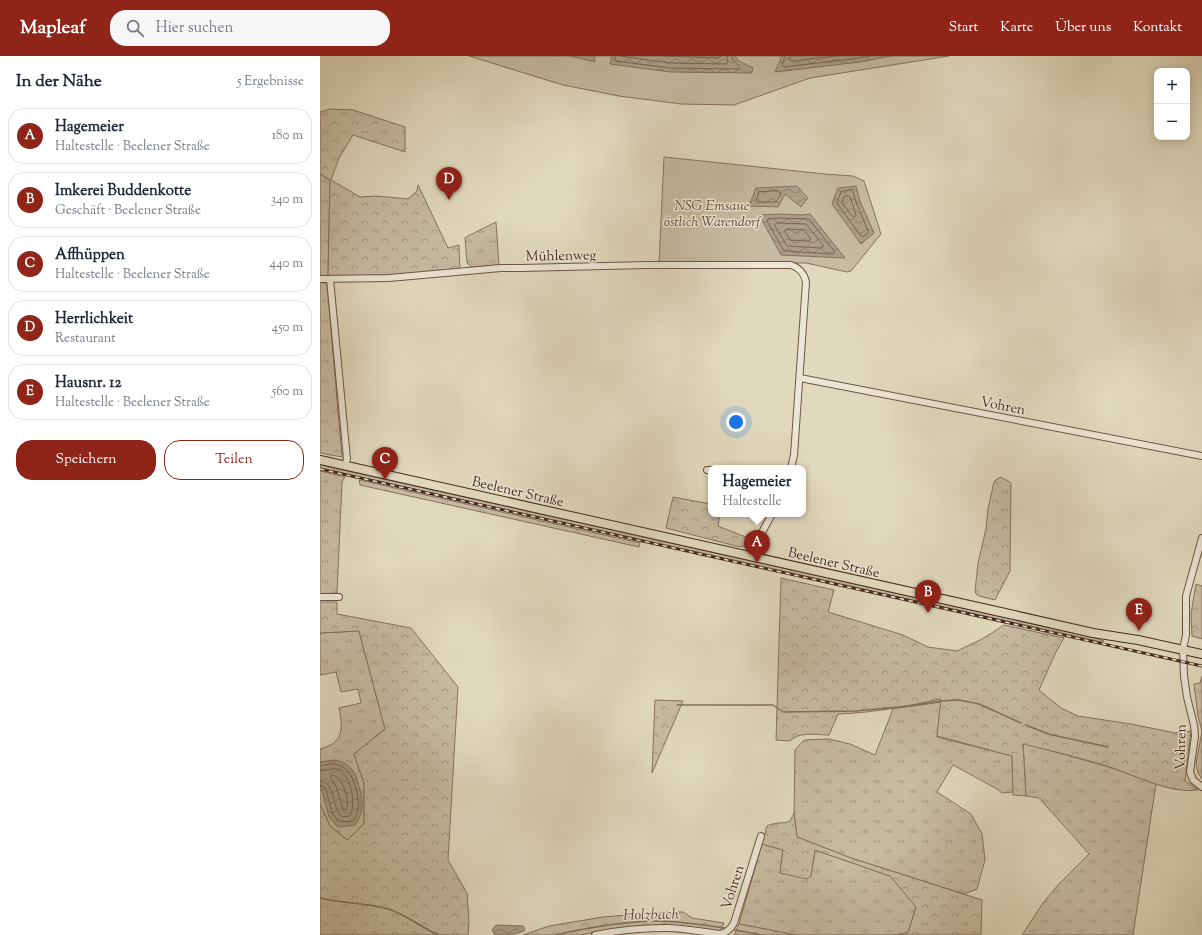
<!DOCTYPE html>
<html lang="de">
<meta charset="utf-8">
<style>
body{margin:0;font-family:"Sorts Mill Goudy",serif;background:#f6f6f7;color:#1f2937}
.controls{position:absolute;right:12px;top:12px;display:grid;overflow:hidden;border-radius:8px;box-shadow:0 2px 10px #0003}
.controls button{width:36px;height:36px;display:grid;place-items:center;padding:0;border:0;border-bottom:1px solid #e0e1e3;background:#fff;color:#1f2937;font:20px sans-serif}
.you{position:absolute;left:416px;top:366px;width:14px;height:14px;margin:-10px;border:3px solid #fff;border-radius:50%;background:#1a73e8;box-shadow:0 0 0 6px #1a73e833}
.badge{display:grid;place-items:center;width:26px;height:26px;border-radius:50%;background:#8f2418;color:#fff;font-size:13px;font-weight:700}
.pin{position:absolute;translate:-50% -33px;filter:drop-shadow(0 1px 2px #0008)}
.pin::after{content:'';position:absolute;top:21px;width:14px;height:12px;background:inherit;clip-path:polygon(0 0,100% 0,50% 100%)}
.popup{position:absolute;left:388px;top:409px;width:98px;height:52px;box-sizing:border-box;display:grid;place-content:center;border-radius:8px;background:#fff;filter:drop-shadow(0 1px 3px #0005);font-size:13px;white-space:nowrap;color:#747a83}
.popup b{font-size:15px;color:#1f2937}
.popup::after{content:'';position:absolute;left:50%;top:100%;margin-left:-8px;border:8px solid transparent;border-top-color:#fff}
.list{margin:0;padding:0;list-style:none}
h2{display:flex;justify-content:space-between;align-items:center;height:52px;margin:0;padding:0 16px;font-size:17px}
h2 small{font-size:13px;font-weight:400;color:#747a83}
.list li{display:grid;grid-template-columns:26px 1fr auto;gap:12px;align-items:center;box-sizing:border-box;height:56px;margin:0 8px 8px;padding:0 8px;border:1px solid #e0e1e3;border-radius:16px}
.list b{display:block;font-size:15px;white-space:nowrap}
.list p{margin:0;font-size:13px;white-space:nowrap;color:#747a83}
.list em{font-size:13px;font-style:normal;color:#747a83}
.actions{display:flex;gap:8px;padding:12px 16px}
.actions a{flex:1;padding:9px 0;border:1px solid #8f2418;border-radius:16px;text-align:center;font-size:14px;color:#8f2418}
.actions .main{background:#8f2418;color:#fff}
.icon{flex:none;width:22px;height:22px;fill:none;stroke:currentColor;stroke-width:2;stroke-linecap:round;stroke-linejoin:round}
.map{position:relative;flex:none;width:882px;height:879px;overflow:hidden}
header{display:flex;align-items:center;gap:24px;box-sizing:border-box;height:56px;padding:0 20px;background:#8f2418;color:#fff}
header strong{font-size:19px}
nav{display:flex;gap:22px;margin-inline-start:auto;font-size:14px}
.search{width:280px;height:36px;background:#f6f6f7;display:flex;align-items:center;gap:10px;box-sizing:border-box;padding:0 14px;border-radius:16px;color:#747a83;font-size:15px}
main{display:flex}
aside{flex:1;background:#fff}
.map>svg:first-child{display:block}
.grass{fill:url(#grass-tufts);stroke:#86725e}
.forest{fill:url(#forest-crowns);stroke:#86725e}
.park{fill:#c7bba1;stroke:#86725e}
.water{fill:url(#water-waves);stroke:#83705b}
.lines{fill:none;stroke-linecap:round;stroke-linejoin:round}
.shore{stroke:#796450;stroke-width:1}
.stream{stroke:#83705b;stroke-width:1.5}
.minor-casing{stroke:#6d5644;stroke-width:8}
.major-casing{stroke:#462a1b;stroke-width:10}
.minor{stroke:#ece6d4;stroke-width:6}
.major{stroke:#e1d9bd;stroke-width:8}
.rail-casing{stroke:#462a1b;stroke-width:3}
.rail{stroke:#ece6d4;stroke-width:1.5;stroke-dasharray:4.5;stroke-linecap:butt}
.labels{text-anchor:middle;stroke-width:3;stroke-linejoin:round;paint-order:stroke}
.park-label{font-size:14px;font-style:italic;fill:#604736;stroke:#ece6d4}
.street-label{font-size:14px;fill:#462a1b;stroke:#ece6d4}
.water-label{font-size:15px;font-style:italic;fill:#604736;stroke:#ece6d4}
</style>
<header>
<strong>Mapleaf</strong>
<div class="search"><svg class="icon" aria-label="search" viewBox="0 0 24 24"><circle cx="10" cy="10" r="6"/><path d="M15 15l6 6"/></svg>Hier suchen</div>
<nav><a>Start</a><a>Karte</a><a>Über uns</a><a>Kontakt</a></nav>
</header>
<main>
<aside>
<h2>In der Nähe<small>5 Ergebnisse</small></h2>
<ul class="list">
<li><span class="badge">A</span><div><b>Hagemeier</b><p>Haltestelle · Beelener Straße</p></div><em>180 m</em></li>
<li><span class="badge">B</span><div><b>Imkerei Buddenkotte</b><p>Geschäft · Beelener Straße</p></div><em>340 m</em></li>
<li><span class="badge">C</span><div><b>Affhüppen</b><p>Haltestelle · Beelener Straße</p></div><em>440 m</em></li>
<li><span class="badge">D</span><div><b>Herrlichkeit</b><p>Restaurant</p></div><em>450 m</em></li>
<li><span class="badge">E</span><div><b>Hausnr. 12</b><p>Haltestelle · Beelener Straße</p></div><em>560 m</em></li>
</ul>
<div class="actions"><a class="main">Speichern</a><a>Teilen</a></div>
</aside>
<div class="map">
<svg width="882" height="879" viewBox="0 0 882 879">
<defs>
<pattern id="grass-tufts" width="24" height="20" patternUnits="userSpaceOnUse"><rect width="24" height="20" fill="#c7bba1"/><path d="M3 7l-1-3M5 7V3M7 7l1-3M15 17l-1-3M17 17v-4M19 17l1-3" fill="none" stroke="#a39882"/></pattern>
<pattern id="forest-crowns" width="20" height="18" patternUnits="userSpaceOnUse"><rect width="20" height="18" fill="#c7bba1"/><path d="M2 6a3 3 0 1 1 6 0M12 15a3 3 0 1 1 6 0" fill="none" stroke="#a39882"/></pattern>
<pattern id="water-waves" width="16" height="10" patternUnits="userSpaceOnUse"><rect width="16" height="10" fill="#ac9e86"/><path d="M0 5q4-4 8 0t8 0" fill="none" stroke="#8e816d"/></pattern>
</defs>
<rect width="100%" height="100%" fill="#e1d9bd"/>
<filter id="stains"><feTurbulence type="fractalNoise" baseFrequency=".005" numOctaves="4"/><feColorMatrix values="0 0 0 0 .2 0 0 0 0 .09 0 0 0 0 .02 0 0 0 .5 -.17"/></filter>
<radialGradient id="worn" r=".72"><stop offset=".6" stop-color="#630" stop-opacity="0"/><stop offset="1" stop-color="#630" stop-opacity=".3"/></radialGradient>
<g class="grass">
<polygon points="0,118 10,124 8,221 0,222"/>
<polygon points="176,166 179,209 152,211 147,207 145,182 148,180"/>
<polygon points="0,226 7,228 22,401 0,397"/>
<polygon points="0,409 772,581 784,585 782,586 0,412"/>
<polygon points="0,415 25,421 22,426 17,537 0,538"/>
<polygon points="39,424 320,487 319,491 40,429"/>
<path d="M39,575L65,673L34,698L44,727V768L27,784L10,770L0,748V693C24,687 23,673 19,652L41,647L38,633L21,636L16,616L0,619V577Z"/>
<polygon points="882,620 882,723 878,717 876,708 882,675 878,660 874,628 880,627"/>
<polygon points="621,646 617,681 692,700 693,736 682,737 677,733 633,709 617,736 651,758 662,778 665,804 657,833 644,838 531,802 477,781 474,757 475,694 484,684 509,683 530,688 555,699 573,653"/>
<polygon points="703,687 789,711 836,728 813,879 702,879 723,847 738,829 769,798 754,781 719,742 706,740"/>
<polygon points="442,788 463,794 460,817 491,820 495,794 570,820 596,850 588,877 573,879 476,879 419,868"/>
</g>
<g class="forest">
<polygon points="11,53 33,54 85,71 85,96 33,79 19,102 11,124 40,141 56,140 88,143 97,135 98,129 128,192 139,189 140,214 70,220 8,221 10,124 0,118 0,56"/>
<polygon points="681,421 691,427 690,515 675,544 659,540 656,538 655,535 658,507 666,473 668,453 674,426 677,423"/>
<polygon points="353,441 391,448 391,458 400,458 398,470 433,484 429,488 420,491 346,472"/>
<path d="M461,522L514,534L508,556L583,579L608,591L637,595L664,582L684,569L744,582L736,596L719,634L741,652L758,660L811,668L855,677L871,675L865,725L878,734C850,738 816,720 790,711C761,702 732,695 703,688L706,740L693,739L692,700L617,680L621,643C587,650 553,657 518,658L509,679C496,679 480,675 470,685L456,684Z"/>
<polygon points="876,528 882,530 882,583 872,580 871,558"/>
<polygon points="0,546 17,546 17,558 91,572 138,631 128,804 147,837 149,866 148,879 0,879 0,748 10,770 27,784 44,768 44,727 34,698 65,673 39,575 0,577"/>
<polygon points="335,644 363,645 332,717"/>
<path d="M474,757L477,781L531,802L662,844L661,879H573L588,877L596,851L570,820L495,794L491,820L487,823L460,817L463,794L442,788L447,770C454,766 463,768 470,765Z"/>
<polygon points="345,856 363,856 372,862 404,867 400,875 348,869 317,870 292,873 260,879 203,879 229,870 283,861"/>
<polygon points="419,868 476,879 414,879"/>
</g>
<g class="park">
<polygon points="149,0 629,0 490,22 414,49 361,48 299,40 243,29"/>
<polygon points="344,101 505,118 533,120 544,125 561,178 531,215 527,216 486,207 339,207"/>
</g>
<g class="water">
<polygon points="249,0 274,0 275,6 250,0"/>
<polygon points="292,0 415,0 419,5 433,12 432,17 350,16 290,8"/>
<polygon points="462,0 571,0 540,6 455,16"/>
<polygon points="477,130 488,142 481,151 465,138 458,151 429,150 436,132"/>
<polygon points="536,130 540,145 554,177 541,188 512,148 518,132"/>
<polygon points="459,158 482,159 490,158 525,202 461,199 439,159"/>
<path d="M14,704C22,705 29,709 33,715C36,718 37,723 38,727C43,742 45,755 35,769L18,771L9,761L0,728V709L1,706Z"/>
<path d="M176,869L203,870L205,872L204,875C195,879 186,879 175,879L172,874Z"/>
</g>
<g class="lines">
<g class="shore">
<polyline points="295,0 295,4 296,5 350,12 419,13 419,10 413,4 412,0"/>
<polyline points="300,0 350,7 406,8 408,6 407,0"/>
<polyline points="344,0 399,2 401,0"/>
<polyline points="465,0 462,9 464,11 539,2 551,0"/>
<polyline points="470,0 470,4 472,5 517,0"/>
<polygon points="531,134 533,136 536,146 548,175 548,177 543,181 541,180 517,147 521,136"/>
<polygon points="459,135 461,138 456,146 438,146 436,145 439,136"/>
<polygon points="525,140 528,140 530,141 536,159 535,161 533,161 522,147"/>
<polygon points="459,162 489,163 514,195 514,197 512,198 464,195 447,165 448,163"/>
<polygon points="457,167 486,168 503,189 503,191 501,192 467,190 455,170"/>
<polygon points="467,173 484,174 490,182 490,184 488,185 470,184 465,176"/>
<path d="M0,710C6,709 13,707 19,709C33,713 40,740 38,753C38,757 35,762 33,765L19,766L13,758L5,732L3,730H0"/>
<path d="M0,715C6,715 13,711 19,714C32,722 36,748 30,760L22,761C11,751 16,726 0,725"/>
<path d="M12,719C23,720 31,746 26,754L23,753L16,730L11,722Z"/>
</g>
<g class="stream">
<polyline points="357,649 453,649 463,656 536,655 589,650 620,645 639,644 659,648 701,667"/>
<polyline points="706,669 728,678 788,691"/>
<path d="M0,842C22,848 46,846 68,853C85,858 101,871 118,879"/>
<polyline points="415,874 441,879"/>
<path d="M235,879C262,873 289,868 316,866C345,863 376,868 405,872"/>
</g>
<defs>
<g id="minor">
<path d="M0,223L69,222L181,212H201L327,209H471C480,212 484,217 486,226L474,399L471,412"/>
<polyline points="10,223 27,403 25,410"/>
<polyline points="480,322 882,400"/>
<polyline points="387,414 391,414"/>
<polyline points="882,482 866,540 866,579 863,593 864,620 867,641 874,669 875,680 870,716 873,724 882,731"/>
<polyline points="430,500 432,492 439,482 452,458"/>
<polyline points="0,541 19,541"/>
<path d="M275,879C299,874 322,872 347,872C364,872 382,876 400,878C407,876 410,874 414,867L441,780"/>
</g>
<polyline id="major" points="0,404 685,557 773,577 818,584 882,598"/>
</defs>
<use href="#minor" class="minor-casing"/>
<use href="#major" class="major-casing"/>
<use href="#minor" class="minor"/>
<use href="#major" class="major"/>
<defs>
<polyline id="rail" points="0,413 882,610"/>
</defs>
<use href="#rail" class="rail-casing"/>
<use href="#rail" class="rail"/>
</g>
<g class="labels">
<g class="park-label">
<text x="392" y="154">NSG Emsaue<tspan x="392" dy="16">östlich Warendorf</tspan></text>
</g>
<g class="street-label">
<text transform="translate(241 199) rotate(-1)" y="5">Mühlenweg</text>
<text transform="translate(683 349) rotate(11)" y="5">Vohren</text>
<text transform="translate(198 435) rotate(13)" y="5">Beelener Straße</text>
<text transform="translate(514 506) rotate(13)" y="5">Beelener Straße</text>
<text transform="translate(860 691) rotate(-89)" y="5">Vohren</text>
<text transform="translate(412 831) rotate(-72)" y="5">Vohren</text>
</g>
<g class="water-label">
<text transform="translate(331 858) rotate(-1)" y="5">Holzbach</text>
</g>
</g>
<rect width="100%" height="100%" filter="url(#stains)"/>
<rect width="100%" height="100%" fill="url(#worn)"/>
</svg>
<div class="controls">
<button>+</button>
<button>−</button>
</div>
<div class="you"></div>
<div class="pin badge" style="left:437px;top:507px">A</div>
<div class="popup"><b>Hagemeier</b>Haltestelle</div>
<div class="pin badge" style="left:608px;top:557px">B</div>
<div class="pin badge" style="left:65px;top:424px">C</div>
<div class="pin badge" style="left:129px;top:144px">D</div>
<div class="pin badge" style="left:819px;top:575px">E</div>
</div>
</main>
